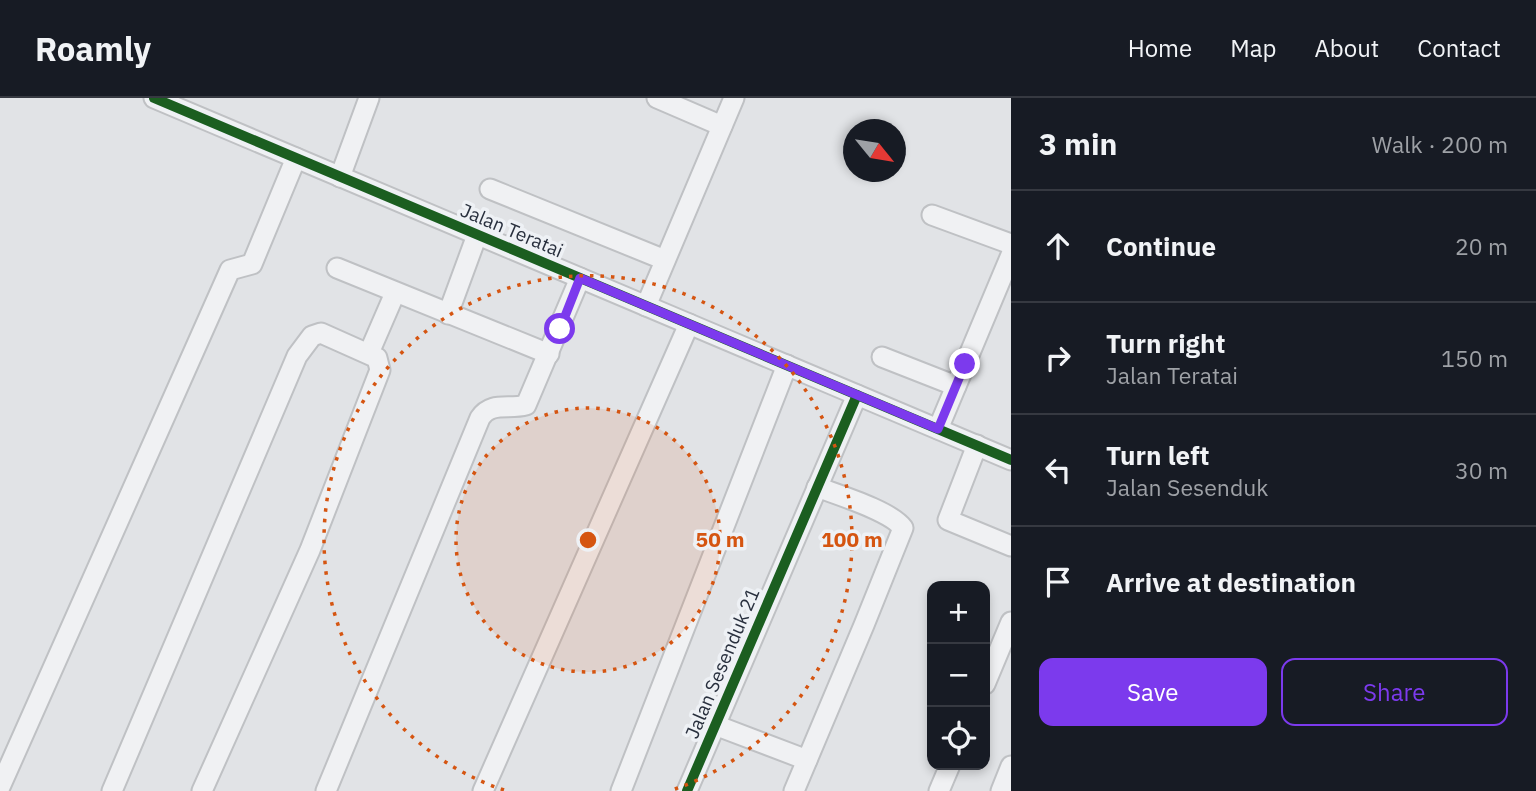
<!DOCTYPE html>
<meta charset="utf-8">
<style>
body{margin:0;font-family:"IBM Plex Sans",sans-serif;background:#242831;color:#f1f3f6}
.controls{position:absolute;right:21px;bottom:21px;display:grid;overflow:hidden;border-radius:14px;box-shadow:0 4px 10px #0003}
.controls button{width:63px;height:63px;display:grid;place-items:center;padding:0;border:0;border-bottom:2px solid #363941;background:#171b24;color:#f1f3f6;font:35px sans-serif}
.compass{position:absolute;left:843px;top:21px;width:63px;height:63px;border-radius:50%;background:#171b24;box-shadow:0 4px 10px #0003;rotate:120deg}
.stop{position:absolute;width:21px;height:21px;margin:-16px;border:5px solid #7c3aed;border-radius:50%;background:#fff}
.stop.end{background:#7c3aed;border-color:#fff;box-shadow:0 2px 7px #0008}
.list{margin:0;padding:0;list-style:none}
h2{display:flex;justify-content:space-between;align-items:center;height:91px;margin:0;padding:0 28px;font-size:30px}
h2 small{font-size:23px;font-weight:400;color:#9ea1a6}
.list li{display:grid;grid-template-columns:46px 1fr auto;gap:21px;align-items:center;box-sizing:border-box;height:112px;padding:0 28px;border-top:2px solid #363941}
.list b{display:block;font-size:26px;white-space:nowrap}
.list p{margin:0;font-size:23px;white-space:nowrap;color:#9ea1a6}
.list em{font-size:23px;font-style:normal;color:#9ea1a6}
.actions{display:flex;gap:14px;padding:21px 28px}
.actions a{flex:1;padding:16px 0;border:2px solid #7c3aed;border-radius:14px;text-align:center;font-size:24px;color:#7c3aed}
.actions .main{background:#7c3aed;color:#fff}
.icon{flex:none;width:38px;height:38px;fill:none;stroke:currentColor;stroke-width:2;stroke-linecap:round;stroke-linejoin:round}
.map{position:relative;flex:none;width:1011px;height:693px;overflow:hidden}
header{display:flex;align-items:center;gap:42px;box-sizing:border-box;height:98px;padding:0 35px;background:#171b24;border-bottom:2px solid #363941}
header strong{font-size:33px}
nav{display:flex;gap:38px;margin-inline-start:auto;font-size:24px}
main{display:flex}
aside{flex:1;background:#171b24}
.map>svg:first-child{display:block}
.lines{fill:none;stroke-linecap:round;stroke-linejoin:round}
.minor-casing{stroke:#bfc1c4;stroke-width:23}
.minor{stroke:#f0f1f3;stroke-width:19}
.cycleway-casing{stroke:#eef1f5;stroke-width:15}
.cycleway{stroke:#1b5e20;stroke-width:10}
.route{stroke:#7c3aed;stroke-width:9}
.ring{fill:none;stroke:#d55511;stroke-width:3.5;stroke-dasharray:3.5 7}
.labels{text-anchor:middle;stroke-width:7;stroke-linejoin:round;paint-order:stroke}
.street-label{font-size:19px;fill:#29303e;stroke:#eef1f5}
.centre{fill:#d55511;stroke:#eef1f5;stroke-width:3.5}
.ring-label{font-size:21px;text-anchor:middle;font-weight:bold;fill:#d55511;stroke:#eef1f5;stroke-width:7;stroke-linejoin:round;paint-order:stroke}
</style>
<header>
<strong>Roamly</strong>
<nav><a>Home</a><a>Map</a><a>About</a><a>Contact</a></nav>
</header>
<main>
<div class="map">
<svg width="1011" height="693" viewBox="0 0 1011 693">
<rect width="100%" height="100%" fill="#e1e3e6"/>
<g class="lines">
<defs>
<g id="minor">
<polyline points="154,0 1011,362"/>
<polyline points="657,0 722,28"/>
<polyline points="340,79 369,0"/>
<polyline points="490,91 665,162"/>
<polyline points="932,117 1011,146"/>
<polyline points="337,170 549,256"/>
<polyline points="646,208 734,0"/>
<polyline points="448,216 477,137"/>
<polyline points="369,255 395,195"/>
<polyline points="882,259 956,288"/>
<polyline points="938,331 1011,157"/>
<polyline points="977,347 948,422 1011,448"/>
<polyline points="985,586 1011,524"/>
<polyline points="715,627 807,662"/>
<polyline points="0,689 230,172 252,166 296,60"/>
<polyline points="112,693 297,258 312,238 321,235 377,260 380,272 310,452 202,693"/>
<path d="M326,693L480,320C491,303 509,312 526,307L580,180"/>
<polyline points="483,693 689,226"/>
<polyline points="621,693 787,267"/>
<polyline points="687,693 857,297"/>
<path d="M794,693L864,527L903,430C891,413 838,397 817,389"/>
<polyline points="939,693 950,667"/>
<polyline points="1001,693 1011,668"/>
</g>
</defs>
<use href="#minor" class="minor-casing"/>
<use href="#minor" class="minor"/>
<defs>
<g id="cycleway">
<polyline points="154,0 1011,362"/>
<polyline points="687,693 857,297"/>
</g>
</defs>
<use href="#cycleway" class="cycleway-casing"/>
<use href="#cycleway" class="cycleway"/>
</g>
<g class="lines">
<polyline class="route" points="560,231 580,180 938,331 965,266"/>
</g>
<circle cx="588" cy="442" r="132" fill="#d55511" fill-opacity=".12"/>
<g class="ring">
<circle cx="588" cy="442" r="132"/>
<path d="M504 692A264 264 0 1 1 672 692"/>
</g>
<g class="labels">
<g class="street-label">
<text transform="translate(512 132) rotate(23)" y="7">Jalan Teratai</text>
<text transform="translate(722 565) rotate(-67)" y="7">Jalan Sesenduk 21</text>
</g>
</g>
<circle cx="588" cy="442" r="10" class="centre"/>
<g class="ring-label">
<text x="720" y="449">50 m</text>
<text x="852" y="449">100 m</text>
</g>
</svg>
<div class="controls">
<button>+</button>
<button>−</button>
<button><svg class="icon" aria-label="locate" viewBox="0 0 24 24"><circle cx="12" cy="12" r="6"/><path d="M12 2v4M12 18v4M2 12h4M18 12h4"/></svg></button>
</div>
<svg class="compass" viewBox="-18 -18 36 36"><path d="M0-13l5 13h-10z" fill="#e53935"/><path d="M0 13l5-13h-10z" fill="#9ea1a6"/></svg>
<div class="stop" style="left:560px;top:231px"></div>
<div class="stop end" style="left:965px;top:266px"></div>
</div>
<aside>
<h2>3 min<small>Walk · 200 m</small></h2>
<ul class="list">
<li><svg class="icon" aria-label="ahead" viewBox="0 0 24 24"><path d="M12 20V5M6 11l6-6 6 6"/></svg><div><b>Continue</b></div><em>20 m</em></li>
<li><svg class="icon" aria-label="right" viewBox="0 0 24 24"><path d="M7 20v-9h11M14 6l5 5-5 5"/></svg><div><b>Turn right</b><p>Jalan Teratai</p></div><em>150 m</em></li>
<li><svg class="icon" aria-label="left" viewBox="0 0 24 24"><path d="M17 20v-9H6M10 6l-5 5 5 5"/></svg><div><b>Turn left</b><p>Jalan Sesenduk</p></div><em>30 m</em></li>
<li><svg class="icon" aria-label="arrive" viewBox="0 0 24 24"><path d="M6 21V4h12l-3 4 3 4H6"/></svg><div><b>Arrive at destination</b></div></li>
</ul>
<div class="actions"><a class="main">Save</a><a>Share</a></div>
</aside>
</main>
